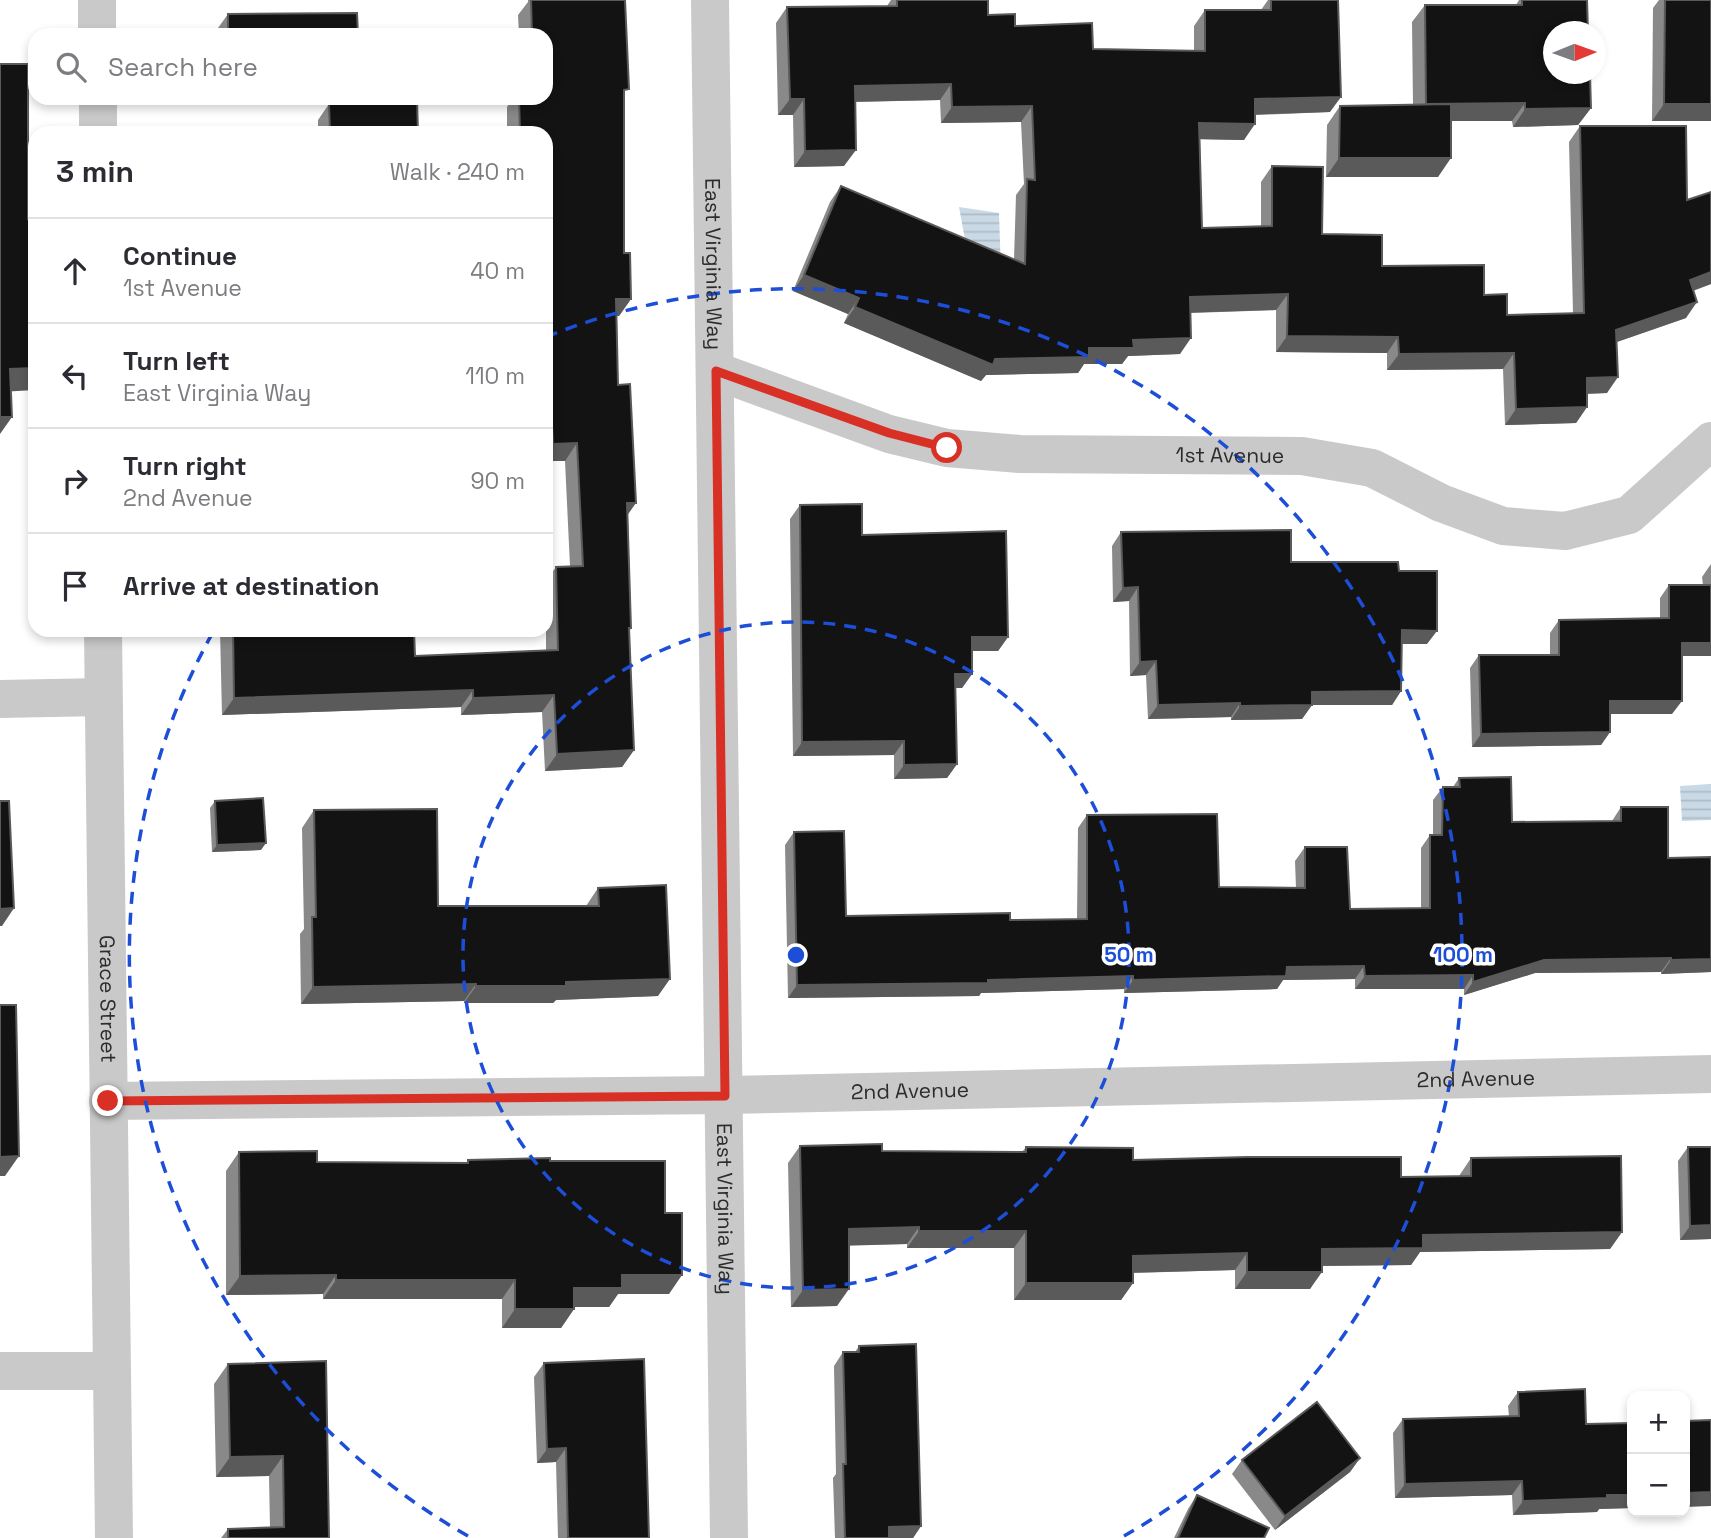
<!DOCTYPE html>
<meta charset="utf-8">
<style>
body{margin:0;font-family:"Space Grotesk",sans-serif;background:#f7f7f7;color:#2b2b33}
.controls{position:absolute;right:21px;bottom:21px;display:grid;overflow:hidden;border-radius:14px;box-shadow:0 4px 10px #0003}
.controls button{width:63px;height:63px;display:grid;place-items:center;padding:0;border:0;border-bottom:2px solid #e1e1e2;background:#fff;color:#2b2b33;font:35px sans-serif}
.compass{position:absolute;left:1543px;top:21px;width:63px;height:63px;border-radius:50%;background:#fff;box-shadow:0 4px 10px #0003;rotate:89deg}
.stop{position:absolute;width:21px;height:21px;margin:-16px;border:5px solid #d93025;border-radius:50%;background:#fff}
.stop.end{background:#d93025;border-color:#fff;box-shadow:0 2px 7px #0008}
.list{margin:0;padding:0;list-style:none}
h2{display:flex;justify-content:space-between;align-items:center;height:91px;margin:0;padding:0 28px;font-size:30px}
h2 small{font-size:23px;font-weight:400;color:#7c7c81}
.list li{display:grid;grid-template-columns:46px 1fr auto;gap:21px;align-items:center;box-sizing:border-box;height:105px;padding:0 28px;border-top:2px solid #e1e1e2}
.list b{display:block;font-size:26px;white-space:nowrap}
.list p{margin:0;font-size:23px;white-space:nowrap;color:#7c7c81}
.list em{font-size:23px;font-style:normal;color:#7c7c81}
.icon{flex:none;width:38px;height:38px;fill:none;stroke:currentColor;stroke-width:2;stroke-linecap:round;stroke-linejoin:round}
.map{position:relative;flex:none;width:1711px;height:1538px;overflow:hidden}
.search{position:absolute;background:#fff;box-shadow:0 4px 10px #0003;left:28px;top:28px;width:525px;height:77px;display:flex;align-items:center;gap:18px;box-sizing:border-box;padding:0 24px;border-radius:21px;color:#7c7c81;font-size:26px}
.panel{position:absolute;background:#fff;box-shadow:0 4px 10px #0003;left:28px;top:126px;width:525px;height:511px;border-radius:21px}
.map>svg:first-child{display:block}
.water{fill:url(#water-rules)}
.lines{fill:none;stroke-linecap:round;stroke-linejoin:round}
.minor{stroke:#c9c9c9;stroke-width:38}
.wall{fill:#898989}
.shaded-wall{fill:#5a5a5a}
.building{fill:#131313;stroke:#5a5a5a;stroke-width:2}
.route{stroke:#d93025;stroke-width:9}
.ring{fill:none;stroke:#1d4ed8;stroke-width:3.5;stroke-dasharray:12 9}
.labels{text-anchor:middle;stroke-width:7;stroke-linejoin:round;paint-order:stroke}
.street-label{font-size:21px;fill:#2c2c2c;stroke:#fff}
.centre{fill:#1d4ed8;stroke:#fff;stroke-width:3.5}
.ring-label{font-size:21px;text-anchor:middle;font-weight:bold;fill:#1d4ed8;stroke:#fff;stroke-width:7;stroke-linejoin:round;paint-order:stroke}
</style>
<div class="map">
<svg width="1711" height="1538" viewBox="0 0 1711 1538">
<defs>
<pattern id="water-rules" width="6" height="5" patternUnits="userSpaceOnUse" patternTransform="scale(1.75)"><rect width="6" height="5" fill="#c9dae6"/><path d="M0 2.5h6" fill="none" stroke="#adbbc5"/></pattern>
</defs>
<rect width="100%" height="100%" fill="#fff"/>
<g class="water">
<polygon points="959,207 999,213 1001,272 971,272"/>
<polygon points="1711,784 1711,820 1682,821 1680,786"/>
</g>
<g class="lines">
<g class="minor">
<polyline points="97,0 97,35"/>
<path id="s1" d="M710,0L729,1538"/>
<polyline points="98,98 98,133"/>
<path id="s2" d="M716,371L889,434L947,448L1020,454L1302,456L1372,468L1441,503L1503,526L1565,531L1629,515L1711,441"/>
<path id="s3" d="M103,630L114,1538"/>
<polyline points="0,699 103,697"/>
<path id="s4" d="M108,1101L725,1095L1711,1074"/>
<polyline points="0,1371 112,1371"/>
</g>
</g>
<g class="wall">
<polygon points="528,0 625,0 624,253 631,299 619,316 617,316 618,385 628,515 631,628 629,632 634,750 622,767 545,771 542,712 461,715 461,707 222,715 220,630 414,630 415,656 546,650 546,581 556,567 570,566 565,461 546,461 546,133 507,133 507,107 513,98 546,98 546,35 519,35 518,15 528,2"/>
<polygon points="891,0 988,0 988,15 1015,26 1093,49 1194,51 1194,26 1205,10 1261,10 1268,0 1338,0 1330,112 1255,115 1244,140 1200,139 1202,228 1261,226 1261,182 1272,166 1322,234 1382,266 1484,295 1507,315 1573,313 1569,142 1580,126 1687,200 1711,284 1693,291 1686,318 1617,342 1607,393 1587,394 1587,407 1576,423 1505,425 1503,369 1387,370 1387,353 1276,352 1276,310 1191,313 1180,354 1128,356 1122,364 1084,364 1078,373 986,375 981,381 844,323 848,314 793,291 830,202 841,186 1014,260 1016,195 1024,184 1021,122 941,123 940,100 855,102 844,166 794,167 793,115 778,115 776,23 787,7 887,6"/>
<polygon points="1519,0 1587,0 1591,108 1578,125 1513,127 1512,121 1451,121 1438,177 1326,177 1327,125 1340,106 1413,105 1412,22 1425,5 1516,5"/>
<polygon points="1659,0 1711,0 1711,121 1652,121 1653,8"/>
<polygon points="228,14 358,35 218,35 218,28"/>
<polygon points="329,104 418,133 318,133 318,120"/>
<polygon points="800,505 862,535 1008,637 998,651 972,651 972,674 962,688 955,688 957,764 947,778 894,779 894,755 793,756 790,519"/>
<polygon points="1121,532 1291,562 1399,571 1427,644 1402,644 1401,691 1392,705 1312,705 1302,719 1231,720 1231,717 1148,719 1146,675 1130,676 1129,601 1113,602 1112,546"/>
<polygon points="1711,564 1711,656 1682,656 1672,714 1610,714 1610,732 1601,745 1472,747 1470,668 1479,655 1550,655 1550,633 1559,620 1660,618 1660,598 1669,585 1703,585 1702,577"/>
<polygon points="1459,778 1512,822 1612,821 1621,807 1668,858 1711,972 1661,974 1661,972 1535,973 1464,995 1464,989 1355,989 1355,979 1283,980 1277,989 1124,993 1124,989 981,993 979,996 788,998 785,845 794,832 846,916 1010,920 1077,919 1078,828 1087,815 1219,887 1296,888 1295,861 1305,847 1350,909 1421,908 1421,848 1430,835 1433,835 1433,800 1443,787 1453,787"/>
<polygon points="215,801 261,850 212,852 210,808"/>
<polygon points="314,810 438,906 586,906 598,888 658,996 556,1000 553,1003 464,1003 464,1001 301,1004 300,934 304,929 302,828"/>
<polygon points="800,1146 882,1151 1022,1152 1026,1147 1133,1160 1401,1177 1459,1176 1471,1158 1622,1232 1610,1249 1420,1252 1411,1265 1322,1266 1310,1289 1235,1289 1235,1270 1133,1273 1133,1283 1121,1300 1014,1300 1014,1248 907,1248 907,1244 849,1245 837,1306 791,1307 788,1163"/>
<polygon points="1688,1147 1711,1239 1680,1240 1678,1161"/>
<polygon points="239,1152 317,1162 466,1163 468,1160 550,1161 665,1213 669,1294 618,1294 609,1307 574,1307 574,1309 561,1328 502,1328 502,1299 323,1299 323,1294 226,1295 226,1171"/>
<polygon points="859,1346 921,1526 913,1538 835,1538 833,1478 836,1474 834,1366 843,1352 855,1352"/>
<polygon points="326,1361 329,1538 221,1538 228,1529 270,1527 269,1476 216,1477 214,1384 228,1364"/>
<polygon points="544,1363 649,1538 558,1538 556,1462 537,1463 534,1377"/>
<polygon points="1518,1392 1586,1424 1632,1423 1632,1508 1599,1509 1597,1512 1513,1515 1512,1495 1395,1498 1393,1433 1403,1419 1509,1416 1508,1406"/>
<polygon points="1360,1458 1350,1472 1275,1530 1232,1474 1242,1460"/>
<polygon points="1197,1495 1264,1538 1174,1538 1188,1509"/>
</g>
<g class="shaded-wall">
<polygon points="951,84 940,100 843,102 855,86"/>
<polygon points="1341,97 1330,112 1244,115 1255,99"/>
<polygon points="790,99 804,99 793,115 778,115"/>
<polygon points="1525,103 1512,121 1413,121 1426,104"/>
<polygon points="1664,104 1711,104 1711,121 1652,121"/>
<polygon points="1032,106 1021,122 941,123 952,107"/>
<polygon points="1591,108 1578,125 1513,127 1525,109"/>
<polygon points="1199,123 1255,124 1244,140 1188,139"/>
<polygon points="856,150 844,166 794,167 805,151"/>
<polygon points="1339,158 1451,158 1438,177 1326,177"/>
<polygon points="1711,272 1711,284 1678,296 1690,280"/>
<polygon points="804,275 859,298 848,314 793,291"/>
<polygon points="1288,294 1276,310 1179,313 1190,297"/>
<polygon points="616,299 631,299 619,316 604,317"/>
<polygon points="1697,302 1686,318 1605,346 1616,330"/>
<polygon points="855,307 1089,348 1133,340 1191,338 1180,354 1128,356 1122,364 1084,364 1078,373 986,375 981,381 844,323"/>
<polygon points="1287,336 1398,337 1387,353 1276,352"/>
<polygon points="1514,353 1503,369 1387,370 1399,354"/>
<polygon points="35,368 35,390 0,392 10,369"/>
<polygon points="1618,377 1607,393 1576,394 1587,378"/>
<polygon points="1587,407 1576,423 1505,425 1516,409"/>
<polygon points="0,417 12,417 0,434"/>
<polygon points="577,443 565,461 546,461 546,455 553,444"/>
<polygon points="627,503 636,503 624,520"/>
<polygon points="1138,587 1129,601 1113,602 1123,588"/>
<polygon points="1402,630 1437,631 1427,644 1392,644"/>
<polygon points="972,637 1008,637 998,651 962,651"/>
<polygon points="1682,643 1711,643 1711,656 1673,656"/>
<polygon points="1156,661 1146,675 1130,676 1140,662"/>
<polygon points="955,674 972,674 962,688 945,688"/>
<polygon points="473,690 461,707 222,715 234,698"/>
<polygon points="1401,691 1392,705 1312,705 1302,719 1231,720 1240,706 1312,692"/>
<polygon points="554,695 542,712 461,715 473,698"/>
<polygon points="1610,701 1682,701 1672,714 1601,714"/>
<polygon points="1240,703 1231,717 1148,719 1158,705"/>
<polygon points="1610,732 1601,745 1472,747 1481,734"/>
<polygon points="904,741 894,755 793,756 802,742"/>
<polygon points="634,750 622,767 545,771 557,754"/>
<polygon points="957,764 947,778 894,779 904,765"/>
<polygon points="266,843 261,850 212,852 217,845"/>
<polygon points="14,908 2,926 0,926 0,909"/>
<polygon points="1671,958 1661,972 1535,973 1464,995 1473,982 1544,960"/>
<polygon points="1711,959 1711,972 1661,974 1671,960"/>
<polygon points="1364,966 1355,979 1283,980 1277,989 1124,993 1133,980 1287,967"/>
<polygon points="1473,975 1464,989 1355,989 1365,976"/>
<polygon points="1133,976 1124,989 981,993 979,996 788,998 797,985"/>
<polygon points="670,979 658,996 556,1000 553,1003 464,1003 476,986"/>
<polygon points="476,984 464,1001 301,1004 313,987"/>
<polygon points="19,1156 5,1176 0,1176 0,1157"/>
<polygon points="1711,1225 1711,1239 1680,1240 1690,1226"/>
<polygon points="919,1227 907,1244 837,1246 849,1229"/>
<polygon points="919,1231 1026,1231 1014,1248 907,1248"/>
<polygon points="1622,1232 1610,1249 1420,1252 1411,1265 1310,1266 1322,1249 1423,1235"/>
<polygon points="1247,1253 1235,1270 1121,1273 1133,1256"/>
<polygon points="1247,1272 1322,1272 1310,1289 1235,1289"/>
<polygon points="336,1275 323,1294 226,1295 240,1276"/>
<polygon points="622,1275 682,1275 669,1294 618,1294 609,1307 561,1307 574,1288"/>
<polygon points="336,1280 515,1280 502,1299 323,1299"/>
<polygon points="1026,1283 1133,1283 1121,1300 1014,1300"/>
<polygon points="849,1289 837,1306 791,1307 803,1290"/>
<polygon points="515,1309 574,1309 561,1328 502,1328"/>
<polygon points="566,1448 556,1462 537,1463 547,1449"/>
<polygon points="283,1456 269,1476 216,1477 230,1457"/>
<polygon points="1360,1458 1350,1472 1275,1530 1285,1516"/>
<polygon points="1522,1481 1512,1495 1395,1498 1405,1484"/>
<polygon points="1711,1492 1711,1506 1685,1507 1685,1493"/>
<polygon points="1607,1495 1632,1495 1632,1508 1599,1509 1597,1512 1513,1515 1523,1501"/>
<polygon points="921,1526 913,1538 882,1538 889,1527"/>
</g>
<g class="building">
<polygon points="531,0 625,0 629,89 624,90 624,253 630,253 631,299 616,299 618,385 630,384 636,503 627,503 631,628 629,628 634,750 557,754 554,695 473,698 473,690 234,698 233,630 414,630 415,656 558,650 556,567 583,566 577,443 553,444 549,370 546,370 546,133 520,133 519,98 546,98 546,35 532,35"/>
<polygon points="897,0 988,0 988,15 1015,14 1015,26 1092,23 1093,49 1205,51 1205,10 1271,10 1271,0 1338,0 1341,97 1255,99 1255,124 1199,123 1202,228 1272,226 1272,166 1323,167 1322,234 1382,235 1382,266 1484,265 1484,295 1507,294 1507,315 1584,313 1580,126 1686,126 1687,200 1711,192 1711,272 1690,280 1697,302 1616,330 1618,377 1587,378 1587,407 1516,409 1514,353 1399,354 1398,337 1287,336 1288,294 1190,297 1191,338 1133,340 1134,348 1089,348 1089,357 995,359 993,365 855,307 859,298 804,275 841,186 1025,264 1027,179 1035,180 1032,106 952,107 951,84 855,86 856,150 805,151 804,99 790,99 787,7 897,6"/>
<polygon points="1522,0 1587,0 1588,32 1553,32 1553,74 1590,74 1591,108 1525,109 1525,103 1426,104 1425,5 1522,5"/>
<polygon points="1665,0 1711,0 1711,104 1664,104"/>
<polygon points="357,13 358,35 228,35 228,14"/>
<polygon points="0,64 28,64 28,219 35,218 35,368 10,369 12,417 0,417"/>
<polygon points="417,100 418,133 330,133 329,104"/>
<polygon points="1451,104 1451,158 1339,158 1340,106"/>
<polygon points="862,504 862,535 1006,531 1008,637 972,637 972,674 955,674 957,764 904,765 904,741 802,742 800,505"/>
<polygon points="1291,530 1291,562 1398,562 1399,571 1437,571 1437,631 1402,630 1401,691 1312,692 1312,705 1240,706 1240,703 1158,705 1156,661 1140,662 1138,587 1123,588 1121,532"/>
<polygon points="1669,585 1711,585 1711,643 1682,643 1682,701 1610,701 1610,732 1481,734 1479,655 1559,655 1559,620 1669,618"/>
<polygon points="1511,777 1512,822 1621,821 1621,807 1668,807 1668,858 1711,857 1711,959 1671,960 1671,958 1544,960 1473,982 1473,975 1365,976 1364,966 1287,967 1286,976 1133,980 1133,976 988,980 988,983 797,985 794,832 844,831 846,916 1010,913 1010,920 1087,919 1087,815 1217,814 1219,887 1305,888 1305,847 1347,847 1350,909 1430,908 1430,835 1442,835 1443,787 1460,787 1459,778"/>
<polygon points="263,798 266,843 217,845 215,801"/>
<polygon points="0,801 9,801 14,908 0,909"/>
<polygon points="437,809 438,906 599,906 598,888 666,885 670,979 566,982 566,986 476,986 476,984 313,987 312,917 316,917 314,810"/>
<polygon points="0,1005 16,1005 19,1156 0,1157"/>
<polygon points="882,1144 882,1151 1026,1152 1026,1147 1133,1148 1133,1160 1247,1157 1401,1157 1401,1177 1471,1176 1471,1158 1621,1156 1622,1232 1423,1235 1423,1248 1322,1249 1322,1272 1247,1272 1247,1253 1133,1256 1133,1283 1026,1283 1026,1231 919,1231 919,1227 849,1229 849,1289 803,1290 800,1146"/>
<polygon points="1688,1147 1711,1147 1711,1225 1690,1226"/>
<polygon points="317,1151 317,1162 468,1163 468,1160 550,1158 550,1161 665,1161 665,1213 682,1213 682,1275 622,1275 622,1288 574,1288 574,1309 515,1309 515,1280 336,1280 336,1275 240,1276 239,1152"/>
<polygon points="916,1344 921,1526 889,1527 889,1538 845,1538 843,1464 846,1464 843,1352 859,1352 859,1346"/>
<polygon points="644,1359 649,1538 568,1538 566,1448 547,1449 544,1363"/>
<polygon points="326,1361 329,1538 228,1538 228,1529 284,1527 283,1456 230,1457 228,1364"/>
<polygon points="1585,1389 1586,1424 1632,1423 1632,1495 1607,1495 1607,1498 1523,1501 1522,1481 1405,1484 1403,1419 1519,1416 1518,1392"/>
<polygon points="1317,1402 1360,1458 1285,1516 1242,1460"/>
<polygon points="1711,1420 1711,1492 1685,1493 1685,1421"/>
<polygon points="1197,1495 1269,1528 1264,1538 1178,1538"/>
</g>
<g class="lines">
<polyline class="route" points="108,1101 725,1096 716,371 889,433 947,448"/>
</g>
<g class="ring">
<circle cx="796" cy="955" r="333"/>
<path d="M468 1536A667 667 0 0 1 213 632M546 337A667 667 0 0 1 1124 1536"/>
</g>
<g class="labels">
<g class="street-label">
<text dy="7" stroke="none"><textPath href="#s1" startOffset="264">East Virginia Way</textPath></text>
<text dy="7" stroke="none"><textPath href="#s2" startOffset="527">1st Avenue</textPath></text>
<text dy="7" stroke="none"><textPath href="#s3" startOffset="369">Grace Street</textPath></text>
<text dy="7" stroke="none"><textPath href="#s4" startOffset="1368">2nd Avenue</textPath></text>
<text dy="7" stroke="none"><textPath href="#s4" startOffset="802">2nd Avenue</textPath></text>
<text dy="7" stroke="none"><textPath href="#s1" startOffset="1209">East Virginia Way</textPath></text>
</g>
</g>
<circle cx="796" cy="955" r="10" class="centre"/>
<g class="ring-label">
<text x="1129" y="962">50 m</text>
<text x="1463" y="962">100 m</text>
</g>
</svg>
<div class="controls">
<button>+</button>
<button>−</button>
</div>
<svg class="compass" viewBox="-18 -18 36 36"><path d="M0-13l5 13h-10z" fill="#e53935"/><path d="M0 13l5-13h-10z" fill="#7c7c81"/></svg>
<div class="stop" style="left:947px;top:448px"></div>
<div class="stop end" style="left:108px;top:1101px"></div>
<div class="search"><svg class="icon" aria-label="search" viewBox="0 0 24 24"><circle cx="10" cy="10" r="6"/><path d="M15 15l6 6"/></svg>Search here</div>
<section class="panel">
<h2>3 min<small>Walk · 240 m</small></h2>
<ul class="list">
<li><svg class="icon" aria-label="ahead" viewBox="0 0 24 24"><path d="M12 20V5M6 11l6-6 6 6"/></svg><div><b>Continue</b><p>1st Avenue</p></div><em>40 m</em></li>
<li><svg class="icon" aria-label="left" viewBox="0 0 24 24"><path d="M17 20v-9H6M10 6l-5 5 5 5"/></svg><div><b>Turn left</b><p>East Virginia Way</p></div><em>110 m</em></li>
<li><svg class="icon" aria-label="right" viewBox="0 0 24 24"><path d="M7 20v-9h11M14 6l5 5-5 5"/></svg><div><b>Turn right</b><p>2nd Avenue</p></div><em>90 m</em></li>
<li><svg class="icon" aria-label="arrive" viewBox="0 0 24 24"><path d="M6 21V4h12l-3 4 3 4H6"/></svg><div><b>Arrive at destination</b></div></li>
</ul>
</section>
</div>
